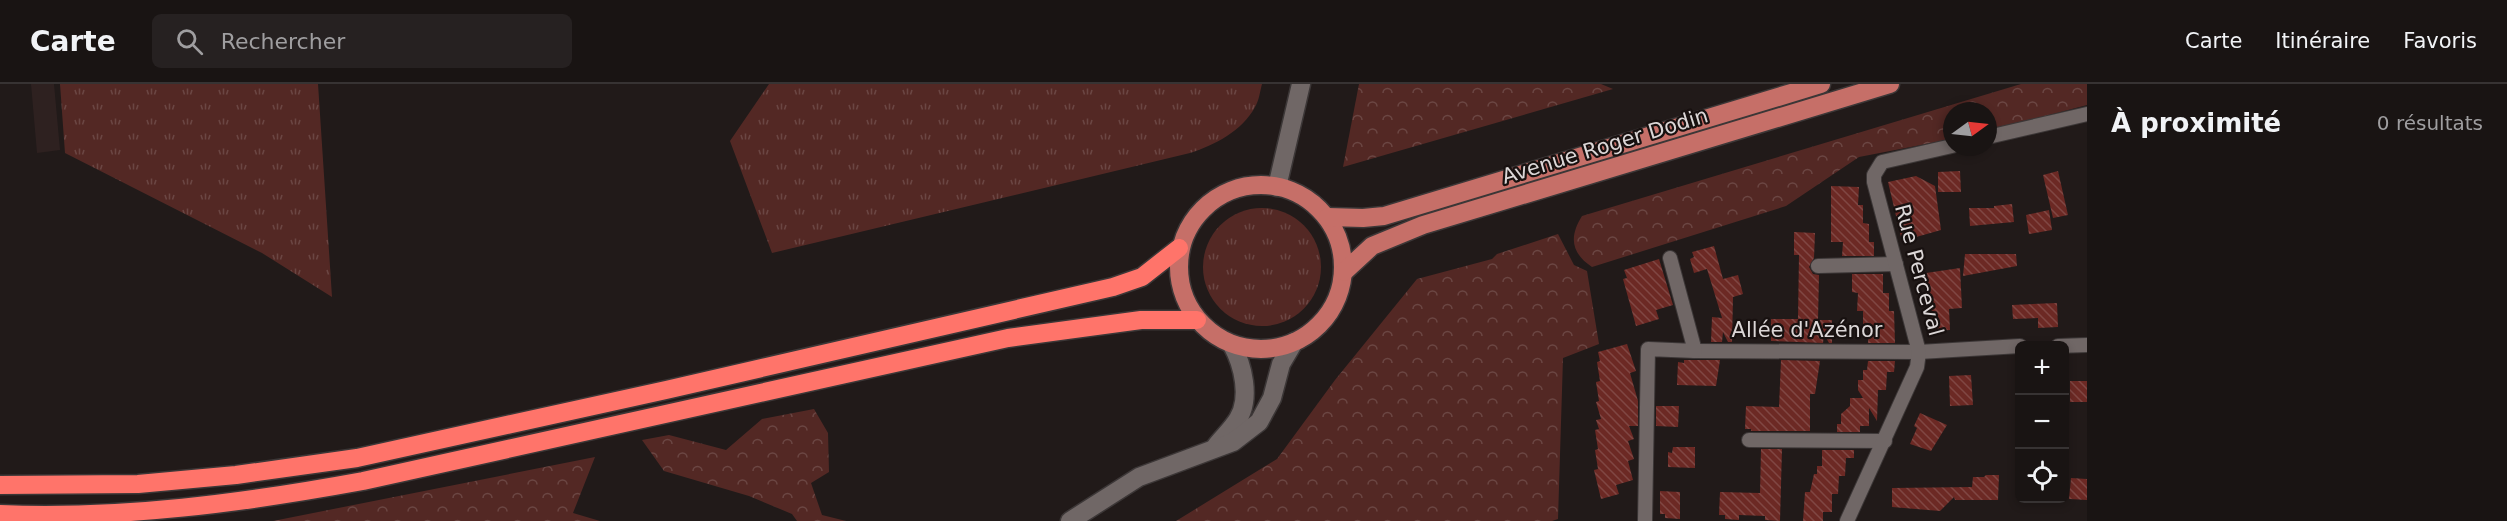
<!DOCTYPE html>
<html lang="fr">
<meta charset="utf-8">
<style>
body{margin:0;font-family:"DejaVu Sans",sans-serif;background:#262121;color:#f1f3f6}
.controls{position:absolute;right:18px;bottom:18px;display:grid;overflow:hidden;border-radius:9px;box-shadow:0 3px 9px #0003}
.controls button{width:54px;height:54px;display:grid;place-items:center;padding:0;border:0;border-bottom:2px solid #373333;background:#191413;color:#f1f3f6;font:30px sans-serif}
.compass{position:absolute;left:1943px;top:18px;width:54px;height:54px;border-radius:50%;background:#191413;box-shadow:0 3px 9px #0003;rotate:75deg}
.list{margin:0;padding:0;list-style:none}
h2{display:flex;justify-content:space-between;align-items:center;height:78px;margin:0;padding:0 24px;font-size:26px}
h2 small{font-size:20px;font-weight:400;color:#9f9ea0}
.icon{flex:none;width:33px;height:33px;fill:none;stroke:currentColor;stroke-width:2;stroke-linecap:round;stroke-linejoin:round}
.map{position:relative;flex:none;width:2087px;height:437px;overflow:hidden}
header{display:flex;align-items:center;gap:36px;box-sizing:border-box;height:84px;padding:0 30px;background:#191413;border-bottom:2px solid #373333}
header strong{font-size:28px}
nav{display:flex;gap:33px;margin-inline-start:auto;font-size:21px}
.search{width:420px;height:54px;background:#262121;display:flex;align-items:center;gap:15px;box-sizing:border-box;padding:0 21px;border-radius:9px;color:#9f9ea0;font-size:22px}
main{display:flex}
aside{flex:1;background:#191413}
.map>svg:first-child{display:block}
.built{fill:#2e2120}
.grass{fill:url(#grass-tufts)}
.forest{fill:url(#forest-crowns)}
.building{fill:url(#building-back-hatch)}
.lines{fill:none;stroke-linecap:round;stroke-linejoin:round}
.street-casing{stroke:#3c3737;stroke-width:16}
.secondary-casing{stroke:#3c3737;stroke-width:21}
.primary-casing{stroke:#3c3737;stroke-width:21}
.highway-casing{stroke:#3c3737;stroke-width:21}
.street{stroke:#706766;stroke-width:14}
.secondary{stroke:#706766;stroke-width:18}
.primary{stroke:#c66f68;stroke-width:18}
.highway{stroke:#ff746a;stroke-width:18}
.labels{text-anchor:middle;stroke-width:4.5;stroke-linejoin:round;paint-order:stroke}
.street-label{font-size:21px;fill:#dcd7d7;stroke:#181110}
</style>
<header>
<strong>Carte</strong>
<div class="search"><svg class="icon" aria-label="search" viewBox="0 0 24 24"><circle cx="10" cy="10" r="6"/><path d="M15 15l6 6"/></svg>Rechercher</div>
<nav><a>Carte</a><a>Itinéraire</a><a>Favoris</a></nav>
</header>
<main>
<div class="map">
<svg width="2087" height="437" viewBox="0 0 2087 437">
<defs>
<pattern id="grass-tufts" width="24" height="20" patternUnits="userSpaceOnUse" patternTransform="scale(1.5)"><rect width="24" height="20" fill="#532824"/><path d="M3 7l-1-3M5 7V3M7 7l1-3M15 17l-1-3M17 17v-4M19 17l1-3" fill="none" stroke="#6b4643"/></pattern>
<pattern id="forest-crowns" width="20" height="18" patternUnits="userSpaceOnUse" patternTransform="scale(1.5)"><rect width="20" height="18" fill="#532824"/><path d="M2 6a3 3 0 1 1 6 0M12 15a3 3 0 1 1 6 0" fill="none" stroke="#6b4643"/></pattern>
<pattern id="building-back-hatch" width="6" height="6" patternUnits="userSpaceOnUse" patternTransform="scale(1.5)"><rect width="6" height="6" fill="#6c2924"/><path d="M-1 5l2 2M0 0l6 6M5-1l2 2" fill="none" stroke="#804743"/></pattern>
</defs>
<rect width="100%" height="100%" fill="#211a19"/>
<polygon class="built" points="31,0 54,0 60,66 37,69"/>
<g class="grass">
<polygon points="60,0 318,0 332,213 262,169 65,69"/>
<path d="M769,0H1262C1260,7 1259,17 1255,23C1242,47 1215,61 1190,69L772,169L730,57Z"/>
<circle cx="1262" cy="183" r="59"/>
</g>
<g class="forest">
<polygon points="1359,0 1601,0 1613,5 1343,83"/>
<path d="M2021,0H2087V21L1988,47V27H1952V55L1859,73L1786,122L1592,183C1571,169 1569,153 1582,132Z"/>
<polygon points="1558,150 1574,181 1587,187 1599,260 1563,274 1558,435 1552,437 1176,437 1277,375 1335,296 1417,195 1492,175 1497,170"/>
<polygon points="814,325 828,349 829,388 811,399 822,431 846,437 797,437 792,430 749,412 664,387 642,356 669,351 726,366 762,335"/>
<polygon points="595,373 573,429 600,437 273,437"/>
</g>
<g class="building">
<polygon points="1960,87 1961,108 1938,108 1938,88"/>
<polygon points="2058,87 2068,131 2053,134 2043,91"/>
<polygon points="1916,92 1935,102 1941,146 1902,157 1888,98"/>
<polygon points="1831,102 1859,103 1858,121 1863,121 1863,139 1869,140 1869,158 1874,158 1874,172 1842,172 1843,158 1831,158"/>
<polygon points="2012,120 2014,138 1970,142 1969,124 1994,124 1994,122"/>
<polygon points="2049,126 2052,146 2029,150 2026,131"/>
<polygon points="1794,148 1815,149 1814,174 1809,183 1813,190 1819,191 1818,236 1832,236 1832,259 1829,259 1824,250 1823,259 1771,257 1771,235 1798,235 1799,171 1794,171"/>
<polygon points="1714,162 1723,195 1738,191 1743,210 1733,213 1732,258 1728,258 1723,248 1722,258 1711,258 1712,233 1722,234 1707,185 1694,189 1690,175 1694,173 1692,168"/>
<polygon points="1965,170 2016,170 2017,182 1963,192"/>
<polygon points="1659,175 1673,221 1656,226 1659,235 1636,242 1623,195 1627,194 1624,186"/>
<polygon points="1960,184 1962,224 1949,225 1950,246 1930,247 1926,189"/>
<polygon points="1852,190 1883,190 1883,209 1889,209 1889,227 1894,227 1895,259 1868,259 1869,245 1863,245 1863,227 1857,227 1858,209 1852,208"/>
<polygon points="2057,219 2058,243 2038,244 2038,234 2013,235 2012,221"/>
<polygon points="1627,260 1636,287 1630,289 1638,317 1638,342 1629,342 1634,355 1628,357 1634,375 1628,377 1633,396 1616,401 1619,410 1601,415 1594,386 1598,385 1595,366 1598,365 1595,346 1599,345 1596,336 1601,335 1596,318 1599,317 1596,298 1600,297 1597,278 1600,277 1598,268"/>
<polygon points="1684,276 1720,276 1716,302 1677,301 1678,278 1684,279"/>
<polygon points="1781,276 1820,277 1815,310 1810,310 1810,347 1751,347 1751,345 1745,345 1746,322 1779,323"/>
<polygon points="1868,277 1895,277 1894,288 1887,288 1886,306 1878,306 1877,337 1869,324 1869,342 1860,342 1860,348 1837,348 1837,340 1841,340 1841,330 1850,322 1850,314 1863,314 1858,306 1858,296 1863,296 1863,286 1867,286"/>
<polygon points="1971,291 1973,321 1950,322 1949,292"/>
<rect x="2070" y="297" width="17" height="21"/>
<polygon points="1656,322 1679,322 1678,343 1656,342"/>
<polygon points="1920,329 1947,341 1931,367 1910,360 1917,344 1914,342"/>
<polygon points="1673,363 1695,363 1695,384 1668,383 1668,368 1672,369"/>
<polygon points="1761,365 1782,365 1780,437 1765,436 1765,432 1739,431 1739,436 1725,435 1725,431 1719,431 1720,408 1760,409"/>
<polygon points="1822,366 1854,366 1854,374 1846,374 1845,392 1839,392 1838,410 1832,410 1832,428 1823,428 1823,437 1803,437 1805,408 1810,408 1814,390 1817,390 1817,382 1822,382"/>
<polygon points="1986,391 1999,391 1998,416 1955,416 1954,413 1940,427 1892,423 1892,404 1972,403 1973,393 1984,393"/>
<polygon points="2071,394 2087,395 2087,416 2069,415"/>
<polygon points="1660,407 1680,408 1680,435 1665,434 1665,430 1660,430"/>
</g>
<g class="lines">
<defs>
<g id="street">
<polyline points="1988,53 2087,30"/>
<polyline points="1818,182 1896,180"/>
<polyline points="2058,262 2087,261"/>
<polyline points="1695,267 1919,268 2020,262"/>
<polyline points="1749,356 1885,357"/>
<polyline points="1645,437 1648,265 1695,267 1670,174"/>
<polyline points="1847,437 1917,283 1919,268 1874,98 1874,91 1882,78 1952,62"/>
</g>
<g id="secondary">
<polyline points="1277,103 1301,0"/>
<path d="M1216,362C1223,353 1232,345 1238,335C1251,314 1243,281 1232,261"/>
<polyline points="1070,437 1139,393 1233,358 1259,338 1272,314 1281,280 1294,258"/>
</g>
<g id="primary">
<circle cx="1261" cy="183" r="82"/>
<polyline points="1328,133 1363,134 1384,132 1821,0"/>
<polyline points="1344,188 1372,162 1423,141 1890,0"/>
</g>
<g id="highway">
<polyline points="0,401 138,400 236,391 357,374 666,306 1113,203 1142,193 1179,164"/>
<path d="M0,430C123,435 243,419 363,397L1008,254L1141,236H1197"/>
</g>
</defs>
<use href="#street" class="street-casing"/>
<use href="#secondary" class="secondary-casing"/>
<use href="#primary" class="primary-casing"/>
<use href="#highway" class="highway-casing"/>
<use href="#street" class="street"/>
<use href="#secondary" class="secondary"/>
<use href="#primary" class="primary"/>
<use href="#highway" class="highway"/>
</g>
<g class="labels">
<g class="street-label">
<text transform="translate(1605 62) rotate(-17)" y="7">Avenue Roger Dodin</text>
<text transform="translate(1919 186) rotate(75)" y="7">Rue Perceval</text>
<text x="1807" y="253">Allée d'Azénor</text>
</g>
</g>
</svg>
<div class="controls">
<button>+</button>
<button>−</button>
<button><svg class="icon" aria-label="locate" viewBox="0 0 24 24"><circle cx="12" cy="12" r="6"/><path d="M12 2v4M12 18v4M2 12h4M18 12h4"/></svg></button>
</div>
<svg class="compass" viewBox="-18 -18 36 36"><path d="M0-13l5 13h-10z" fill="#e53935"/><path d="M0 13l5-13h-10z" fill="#9f9ea0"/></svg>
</div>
<aside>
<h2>À proximité<small>0 résultats</small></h2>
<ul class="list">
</ul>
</aside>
</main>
